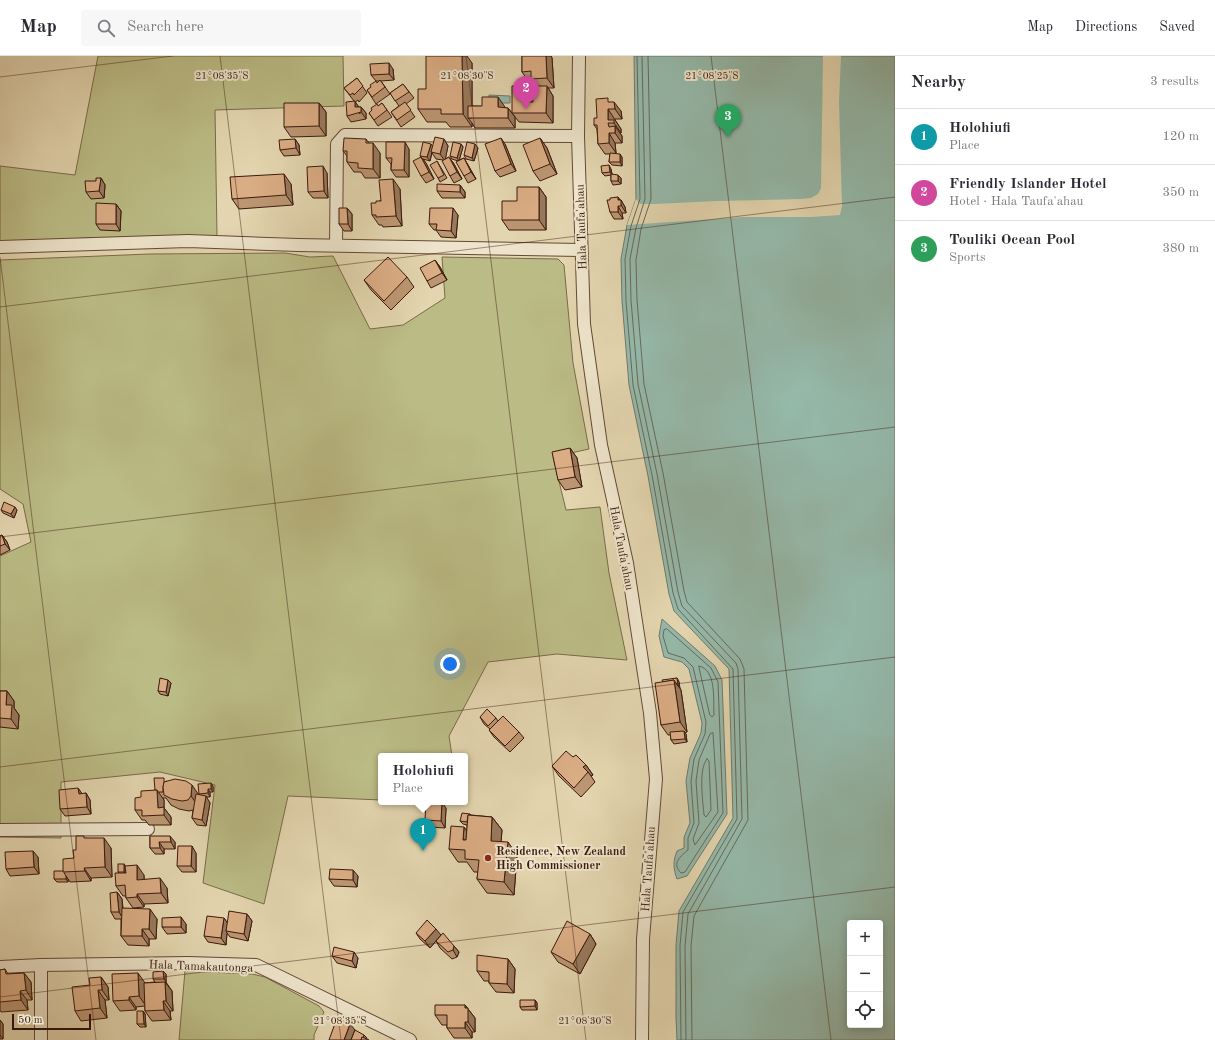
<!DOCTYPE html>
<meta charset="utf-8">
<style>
body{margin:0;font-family:"Old Standard TT",serif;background:#f7f7f7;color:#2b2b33}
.controls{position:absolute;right:12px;bottom:12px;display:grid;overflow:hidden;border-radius:4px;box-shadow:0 2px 10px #0003}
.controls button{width:36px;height:36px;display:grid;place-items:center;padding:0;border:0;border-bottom:1px solid #e1e1e2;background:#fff;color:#2b2b33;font:20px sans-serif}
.scale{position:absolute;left:12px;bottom:10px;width:79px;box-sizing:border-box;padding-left:4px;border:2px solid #3b190d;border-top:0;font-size:11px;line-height:14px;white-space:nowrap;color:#3b190d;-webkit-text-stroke:3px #ede4cb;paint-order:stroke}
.you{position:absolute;left:450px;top:608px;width:14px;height:14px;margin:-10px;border:3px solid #fff;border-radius:50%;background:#1a73e8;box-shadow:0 0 0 6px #1a73e833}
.badge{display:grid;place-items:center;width:26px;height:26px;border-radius:50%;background:#0f766e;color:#fff;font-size:13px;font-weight:700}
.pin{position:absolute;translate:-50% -33px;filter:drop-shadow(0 1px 2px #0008)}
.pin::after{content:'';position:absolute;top:21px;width:14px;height:12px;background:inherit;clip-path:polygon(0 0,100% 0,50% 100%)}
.popup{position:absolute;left:378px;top:697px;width:90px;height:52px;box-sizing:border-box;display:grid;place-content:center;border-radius:4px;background:#fff;filter:drop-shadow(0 1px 3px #0005);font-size:13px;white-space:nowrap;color:#7c7c81}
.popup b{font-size:15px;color:#2b2b33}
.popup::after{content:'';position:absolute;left:50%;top:100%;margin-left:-8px;border:8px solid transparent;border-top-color:#fff}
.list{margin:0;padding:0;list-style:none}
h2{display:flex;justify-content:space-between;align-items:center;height:52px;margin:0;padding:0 16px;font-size:17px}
h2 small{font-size:13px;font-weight:400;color:#7c7c81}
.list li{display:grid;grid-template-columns:26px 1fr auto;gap:12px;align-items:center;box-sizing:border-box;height:56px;padding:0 16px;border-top:1px solid #e1e1e2}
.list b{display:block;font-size:15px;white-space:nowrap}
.list p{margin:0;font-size:13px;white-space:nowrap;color:#7c7c81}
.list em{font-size:13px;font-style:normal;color:#7c7c81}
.icon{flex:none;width:22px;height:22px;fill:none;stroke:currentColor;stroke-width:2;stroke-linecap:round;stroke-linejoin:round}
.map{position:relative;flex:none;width:895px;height:984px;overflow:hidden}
header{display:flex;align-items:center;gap:24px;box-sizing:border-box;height:56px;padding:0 20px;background:#fff;border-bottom:1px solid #e1e1e2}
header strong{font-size:19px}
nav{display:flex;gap:22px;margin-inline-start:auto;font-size:14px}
.search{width:280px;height:36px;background:#f7f7f7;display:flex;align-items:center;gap:10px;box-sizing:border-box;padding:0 14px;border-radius:4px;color:#7c7c81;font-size:15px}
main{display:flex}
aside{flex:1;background:#fff}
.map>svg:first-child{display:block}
.green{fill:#bbbb85;stroke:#7b6a49}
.water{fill:#95b9aa;stroke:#71796b;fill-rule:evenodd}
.pier{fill:#e3d5af}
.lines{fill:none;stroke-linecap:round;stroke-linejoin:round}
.shore{stroke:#68695c;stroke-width:1}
.minor-casing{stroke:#654836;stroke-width:14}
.minor{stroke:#ede4cb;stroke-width:12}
.wall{fill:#bc9572;stroke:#3b190d}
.shaded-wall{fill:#99795d;stroke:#3b190d}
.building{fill:#dbad85;stroke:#3b190d;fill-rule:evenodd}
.ticks{fill:none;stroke:#3b190d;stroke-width:1;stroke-opacity:0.45}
.poi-dot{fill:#8f2418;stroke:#ede4cb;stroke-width:1.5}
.labels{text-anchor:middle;stroke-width:4;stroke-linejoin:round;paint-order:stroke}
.street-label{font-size:12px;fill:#3b190d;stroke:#ede4cb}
.poi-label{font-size:12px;font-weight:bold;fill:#3b190d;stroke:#ede4cb;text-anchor:start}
.ticks-label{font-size:10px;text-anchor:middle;fill:#3b190d;stroke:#ede4cb;stroke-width:4;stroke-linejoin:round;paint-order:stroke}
</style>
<header>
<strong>Map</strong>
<div class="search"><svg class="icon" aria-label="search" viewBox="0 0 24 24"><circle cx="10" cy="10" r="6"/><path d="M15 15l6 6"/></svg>Search here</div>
<nav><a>Map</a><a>Directions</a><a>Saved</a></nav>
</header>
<main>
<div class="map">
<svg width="895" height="984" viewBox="0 0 895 984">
<rect width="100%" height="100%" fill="#e3d5af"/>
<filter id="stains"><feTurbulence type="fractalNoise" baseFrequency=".005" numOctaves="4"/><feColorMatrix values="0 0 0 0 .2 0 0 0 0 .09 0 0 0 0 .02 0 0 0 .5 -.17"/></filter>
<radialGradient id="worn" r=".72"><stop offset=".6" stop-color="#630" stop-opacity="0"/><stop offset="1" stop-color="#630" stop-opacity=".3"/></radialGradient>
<g class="green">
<polygon points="98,0 343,0 344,50 215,54 217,180 89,182 0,186 0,110 75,119"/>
<polygon points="285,197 310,201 333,200 370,273 403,269 445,242 442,201 558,203 564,209 573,307 589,393 553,401 566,454 600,451 609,517 627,604 557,598 488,606 449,680 452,700 381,700 381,744 288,740 264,848 203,827 215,729 160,716 61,726 61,782 0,781 0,500 31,486 23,448 0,433 0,204 150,198"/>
<polygon points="185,915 252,918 265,921 319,950 324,956 314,979 314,984 179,984"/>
</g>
<g class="water">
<path d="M634,0H895V984H677L676,962V889L679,855L733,762L729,613L674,555L669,538L648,420L629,329L622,245L621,203L627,169L636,143ZM850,867H880V969H850Z"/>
<polygon points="489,39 510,40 510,47 489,47"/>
<path d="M662,563L715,610L722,624L727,758L687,820L677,823C673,812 673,805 677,795L684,792V781L690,767L686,725L690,702L701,677L702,667L689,613L682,606L664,601L659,580Z"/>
</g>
<polygon class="pier" points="823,0 841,0 839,46 842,150 840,159 811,161 743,161 627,169 636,143 640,148 655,148 717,145 801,143 811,142 818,138 821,132"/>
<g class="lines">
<g class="shore">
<polyline points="637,0 640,143 631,170 625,203 626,245 633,329 652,419 673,537 678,553 733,613 737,763 683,856 680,890 681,984"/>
<polyline points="642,0 645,143 636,172 630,203 631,244 638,328 657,418 678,536 682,550 736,607 738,613 742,763 688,858 685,890 686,984"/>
<polyline points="648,0 651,143 641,173 636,204 637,244 644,328 663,417 684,535 687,546 740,603 744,613 748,764 694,860 691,890 692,984"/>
<path d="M667,573L711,612L718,626L723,757L685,816L681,817C671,807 681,800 688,794V782L694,767L691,725L694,703L705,678L706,666L693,611L684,602L668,597L663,580L664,574Z"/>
<path d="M699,610C717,614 713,644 714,659L712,661L710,659Z"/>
<polygon points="713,677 718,756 695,789 693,783 699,767 696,725 699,704 710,678"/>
<path d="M707,703L709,705L711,754L706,761L704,759C703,746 698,713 707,703Z"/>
</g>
<defs>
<g id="minor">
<polyline points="579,0 578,80 584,268 601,389 627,507 650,657 656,723 643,883 642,984"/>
<polyline points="336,189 337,88 345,79 578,80"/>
<polyline points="0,191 188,185 298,189 581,194"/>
<polyline points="0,774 148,773"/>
<polyline points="0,911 41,909 188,907 256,909 410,984"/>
<polyline points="41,984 41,909"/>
</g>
</defs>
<use href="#minor" class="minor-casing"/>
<use href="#minor" class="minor"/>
</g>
<g class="wall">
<polygon points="522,0 551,0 552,2 554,32 548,32 553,40 553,67 519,66 512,57 536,30 533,25 529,26 522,16"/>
<polygon points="472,7 472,50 505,51 505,52 508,52 515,61 515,72 475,72 472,67 472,71 450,71 446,66 427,66 418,53 426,33"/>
<polygon points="393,13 394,24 381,25 390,38 376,48 367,34 380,25 376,25 371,19"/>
<polygon points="357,22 367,37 359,46 358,44 355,46 359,51 361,51 366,57 366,63 351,66 347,60 354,45 344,32"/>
<polygon points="403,28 414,42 406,48 415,61 401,71 391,56 399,50 390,37"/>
<polygon points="610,46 621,55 622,63 615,63 615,64 621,73 621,77 620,77 622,80 622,87 615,87 616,97 612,98 622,101 622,110 612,109 609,106 610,98 605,98 598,88 597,73 594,69 597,62"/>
<polygon points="319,47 326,56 326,80 291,81 284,71"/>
<polygon points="382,47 392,61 378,70 369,57"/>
<polygon points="540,82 547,92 557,118 540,125 533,115"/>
<polygon points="295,83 299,89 300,99 284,100 280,94"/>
<polygon points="366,83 369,87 380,97 380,122 365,122 361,116 354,116 347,106 347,100 343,95"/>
<polygon points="444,83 448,90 445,103 449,101 454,108 462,123 454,127 450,120 443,104 436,103 432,97 430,105 423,103 426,107 434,123 426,127 421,120 421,101 420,100"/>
<polygon points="461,88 463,91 459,104 464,102 476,123 468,127 464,120 458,105 452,103 450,100"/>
<polygon points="505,88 516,115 500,121 495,115"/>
<polygon points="478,92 474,105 466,103 464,99"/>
<polygon points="409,93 409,121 396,121 391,114 391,108 386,102"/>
<polygon points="437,105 447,122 440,126 438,122"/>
<polygon points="611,113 612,118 621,122 621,128 613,129 611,125 611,119 605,120 602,117"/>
<polygon points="327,117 328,142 313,142 308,136"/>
<polygon points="101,122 105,129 104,142 91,143 86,136 96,125"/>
<polygon points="291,128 293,149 239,153 232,143"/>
<polygon points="460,129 465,136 465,142 442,142 437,135"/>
<polygon points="539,131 546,141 546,174 509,174 502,164 517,145"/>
<polygon points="400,133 402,170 383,171 382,169 379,169 372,159 376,147"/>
<polygon points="618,141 620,144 621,144 625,151 626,157 622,157 623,163 614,163 610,156 610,144"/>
<polygon points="116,148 121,155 120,175 100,174 96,168"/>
<polygon points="347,152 352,158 352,175 344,175 339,168"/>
<polygon points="458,159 456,182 441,181 436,174 434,174 429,168"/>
<polygon points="435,204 440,211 447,224 431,232 427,225"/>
<polygon points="407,221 414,231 391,254 371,234 364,224"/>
<polygon points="570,392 577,402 582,431 565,434 558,424"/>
<polygon points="1,454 17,454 14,462 3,457"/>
<polygon points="2,479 7,486 10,494 0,499 0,480"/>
<polygon points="677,622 679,626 680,633 681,634 687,676 685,677 686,678 687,686 674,688 671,684 671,679 668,679 661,669 662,626"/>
<polygon points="168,624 171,627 168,640 160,638 158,635"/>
<polygon points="0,635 7,635 14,645 14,652 19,659 18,673 0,671"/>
<polygon points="480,661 496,662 498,665 519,676 524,682 510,696 494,681 489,674 490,673 484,668"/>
<polygon points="573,701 586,709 593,719 591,720 595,726 581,741 559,720 552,710"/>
<polygon points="166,725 200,739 199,738 213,730 213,736 210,736 210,741 206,741 210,747 206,770 197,769 192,762 193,754 189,755 179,753 171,749 166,742 163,742 164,744 164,752 171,761 171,769 149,769 145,764 142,764 135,754 141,741 155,734"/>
<polygon points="78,732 82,738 86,737 90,744 91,758 65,760 60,753"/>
<polygon points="446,752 445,772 429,771 425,764"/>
<polygon points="470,758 471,759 492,761 502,774 501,786 517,799 514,839 487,837 477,823 478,816 474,816 467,806 458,806 449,793 464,771 467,776 467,769 463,768 460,765"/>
<polygon points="150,780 175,786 175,793 164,793 164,798 155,798 150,792"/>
<polygon points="86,782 111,792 112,821 91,822 91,825 70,826 68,823 68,826 57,826 54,823 63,815 74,802 76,794"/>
<polygon points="196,797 196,816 182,816 177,810"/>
<polygon points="38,801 39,818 10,820 6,813"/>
<polygon points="124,808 125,810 144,819 144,823 167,832 168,847 144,848 144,851 133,852 126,842 126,840 123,840 116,830 119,817 118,816"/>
<polygon points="358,820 357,831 334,830 329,823"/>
<polygon points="117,836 122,843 123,852 157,863 156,883 149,883 149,890 128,889 121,880 121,863 115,863 111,856"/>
<polygon points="247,858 252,865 248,885 230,881 227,877 226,889 208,886 204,880 224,862 227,867"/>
<polygon points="186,868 186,877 167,878 162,871"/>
<polygon points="416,877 441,879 430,892 420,883"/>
<polygon points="590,878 596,888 580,918 558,906 551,896"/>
<polygon points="436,885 454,890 459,896 457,901 452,903 440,892"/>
<polygon points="332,900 358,902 356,912 337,907"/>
<polygon points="508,903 515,913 514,937 496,936 489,927 489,925 484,925 477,915"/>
<polygon points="5,913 8,918 24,917 31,926 32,944 27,944 28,954 1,956 0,954 0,914"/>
<polygon points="166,918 166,926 172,935 173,955 170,955 171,964 152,965 145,955 145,950 136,951 136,954 120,955 113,945 144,927 155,926 153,923"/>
<polygon points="101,921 108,931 109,944 105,944 107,962 81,965 75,955 90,929"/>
<polygon points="535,944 537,947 537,954 522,954 520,951"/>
<polygon points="465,949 475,962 475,976 472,976 472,982 454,982 447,972 447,969 442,969 435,959"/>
<polygon points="143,955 145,958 146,971 140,971 137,968"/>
<polygon points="0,964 3,968 3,983 0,983"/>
</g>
<g class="shaded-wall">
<polygon points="462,0 467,0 472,7 472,62 468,62 472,67 472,71 463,58"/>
<polygon points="546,0 551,0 552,2 554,32 547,22"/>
<polygon points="389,7 393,13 394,24 389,18"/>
<polygon points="547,30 553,40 553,67 546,57"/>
<polygon points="498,41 505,51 505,61 498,51"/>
<polygon points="526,41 533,51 526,46"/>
<polygon points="355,45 359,52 360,58 355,51"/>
<polygon points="614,46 621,55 622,63 615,53"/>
<polygon points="319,47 326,56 326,80 319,70"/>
<polygon points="361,51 366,57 366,63 361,56"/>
<polygon points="508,52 515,61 515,72 508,62"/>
<polygon points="608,53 621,73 621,77 614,67 608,64"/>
<polygon points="615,70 622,80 622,87 615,77"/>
<polygon points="609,77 615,87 616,97 609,87"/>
<polygon points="501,82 505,88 516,115 511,108"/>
<polygon points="540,82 547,92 557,118 550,108"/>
<polygon points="295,83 299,89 300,99 296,92"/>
<polygon points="444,83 448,90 445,105 440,98"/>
<polygon points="405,86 409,93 409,121 404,114"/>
<polygon points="373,87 380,97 380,122 373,113"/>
<polygon points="431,88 433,91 430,105 427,101"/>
<polygon points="461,88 463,91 459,105 457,102"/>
<polygon points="475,88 478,92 474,105 472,102"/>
<polygon points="620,98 622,101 622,110 620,106"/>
<polygon points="421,101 426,107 434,123 429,116"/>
<polygon points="449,101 454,108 462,123 457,116"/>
<polygon points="464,102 476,123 471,116"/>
<polygon points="609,109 611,113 612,119 610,116"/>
<polygon points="323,110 327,117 328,142 324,135"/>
<polygon points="284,118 291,128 293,149 286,139"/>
<polygon points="618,119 621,122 621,128 618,125"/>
<polygon points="101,122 105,129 104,142 99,135"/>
<polygon points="393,123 400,133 402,170 396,160"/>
<polygon points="460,129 465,136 465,142 460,136"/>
<polygon points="539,131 546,141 546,174 539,164"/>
<polygon points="618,141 621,146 621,144 625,151 626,157 618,144"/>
<polygon points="116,148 121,155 120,175 116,168"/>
<polygon points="618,150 622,157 623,163 618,156"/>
<polygon points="347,152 352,158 352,175 348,168"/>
<polygon points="453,152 458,159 456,182 451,175"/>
<polygon points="435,204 440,211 447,224 442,217"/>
<polygon points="570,392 577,402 582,431 575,421"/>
<polygon points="15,451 17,454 14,462 11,458"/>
<polygon points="2,479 7,486 10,494 5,488"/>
<polygon points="677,622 679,626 680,633 678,630"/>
<polygon points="168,624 171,627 168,640 166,636"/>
<polygon points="674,624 681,634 687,676 680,666"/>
<polygon points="7,635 14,645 14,652 19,659 18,673 11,663 6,649"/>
<polygon points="684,675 686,678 687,686 685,683"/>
<polygon points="586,709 593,719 591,720 588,716 583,711"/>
<polygon points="211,727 213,730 213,736 211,733"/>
<polygon points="192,729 199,739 198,750 191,740"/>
<polygon points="78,732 83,739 79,738"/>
<polygon points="208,733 210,736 210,741 208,737"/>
<polygon points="157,734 164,744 164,752 171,761 171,769 164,759 158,752"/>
<polygon points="86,737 90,744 91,758 87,751"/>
<polygon points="206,740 210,747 206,770 202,764"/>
<polygon points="442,746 446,752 445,772 441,765"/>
<polygon points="492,761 502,774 500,798 491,785"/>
<polygon points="464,771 473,784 463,784"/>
<polygon points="170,780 175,786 175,793 171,786"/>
<polygon points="104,782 111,792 112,821 105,811"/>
<polygon points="159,786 164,793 164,798 160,792"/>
<polygon points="508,786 517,799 514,839 504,826"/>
<polygon points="192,790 196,797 196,816 191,810"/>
<polygon points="33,795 38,801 39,818 34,811"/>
<polygon points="124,808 126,811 126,820 124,816"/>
<polygon points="137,809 144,819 144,833 137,824"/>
<polygon points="84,812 91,822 91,825 85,815"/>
<polygon points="353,814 358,820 357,831 353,824"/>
<polygon points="66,820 68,823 68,826 66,823"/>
<polygon points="160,822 167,832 168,847 161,837"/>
<polygon points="117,836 122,843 123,863 119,856"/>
<polygon points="137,838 144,848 144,851 137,841"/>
<polygon points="150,853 157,863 156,883 149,873"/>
<polygon points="247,858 252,865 248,885 244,878"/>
<polygon points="181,861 186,868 186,877 181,871"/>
<polygon points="224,862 229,869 226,875 227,877 226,889 221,882"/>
<polygon points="142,873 149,883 149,890 142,880"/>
<polygon points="436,873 441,879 430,892 425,885"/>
<polygon points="590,878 596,888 580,918 573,908"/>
<polygon points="454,890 459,896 457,901 453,894"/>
<polygon points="354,896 358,902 356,912 352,905"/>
<polygon points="508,903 515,913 514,937 507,928"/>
<polygon points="163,915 166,918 166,926 164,923"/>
<polygon points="24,917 31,926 32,944 26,934"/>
<polygon points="138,917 145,927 146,950 139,940"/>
<polygon points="101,921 108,931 109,944 102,934"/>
<polygon points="165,926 172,935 173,955 166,945"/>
<polygon points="98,934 105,944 107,962 100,952"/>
<polygon points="20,935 27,944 28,954 21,944"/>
<polygon points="129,941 136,951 136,954 129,944"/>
<polygon points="535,944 537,947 537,954 535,950"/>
<polygon points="163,945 170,955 171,964 164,954"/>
<polygon points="465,949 475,962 475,976 468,966 465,952"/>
<polygon points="143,955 145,958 146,971 144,968"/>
<polygon points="0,964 3,968 3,983 0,979"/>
<polygon points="465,966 472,976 472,982 465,972"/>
<polygon points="350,968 355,974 351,984 344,984"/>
<polygon points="364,979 367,982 366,984 362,984"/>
</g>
<g class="building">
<polygon points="426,0 462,0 463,58 441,58 441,53 418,53 418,33 426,33"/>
<polygon points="522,0 546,0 547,22 531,23 531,15 522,16"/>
<polygon points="389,7 389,18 371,19 370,8"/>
<polygon points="357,22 363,30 354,39 353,37 350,39 344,32"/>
<polygon points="380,24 385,31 372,41 367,34 371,31 370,29 376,25 377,27"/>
<polygon points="403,28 409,36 395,45 390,37"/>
<path d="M512,30H547L546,57H512ZM526,41H533V46H526Z"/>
<polygon points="482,41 498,41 498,51 508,52 508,62 468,62 468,50 482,50"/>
<polygon points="608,42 608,46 614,46 615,53 608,53 608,64 614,64 614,67 608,67 609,71 615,70 615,77 609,77 609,87 598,88 597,69 594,69 594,62 597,62 596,43"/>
<polygon points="355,45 355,51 361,51 361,56 347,60 346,46"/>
<polygon points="405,46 411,54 397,64 391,56"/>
<polygon points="284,47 319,47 319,70 284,71"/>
<polygon points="382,47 387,54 374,64 369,57 372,54 371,52 377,48 378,50"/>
<polygon points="435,81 444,83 440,98 431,96"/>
<polygon points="344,82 366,83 366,87 373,87 373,113 358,112 358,107 347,106 347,95 343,95"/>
<polygon points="501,82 511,108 495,115 485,88"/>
<polygon points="540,82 550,108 533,115 523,89"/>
<polygon points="295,83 296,92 280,94 279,84"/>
<polygon points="386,86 405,86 404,114 391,114 392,102 386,102"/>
<polygon points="423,86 431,88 427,101 420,100"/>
<polygon points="453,86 461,88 457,102 450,100"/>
<polygon points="467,86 475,88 472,102 464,99"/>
<polygon points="610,97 620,98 620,106 609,106"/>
<polygon points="421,101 429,116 421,120 413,105"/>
<polygon points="449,101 457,116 450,120 442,105"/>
<polygon points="464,102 471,116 464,120 456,106"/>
<polygon points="437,105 444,119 438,122 430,109"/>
<polygon points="609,109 610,116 602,117 601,110"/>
<polygon points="323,110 324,135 308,136 307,111"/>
<polygon points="284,118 286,139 232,143 230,121"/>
<polygon points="611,118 618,119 618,125 611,125"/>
<polygon points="96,122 101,122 99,135 86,136 85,125 96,125"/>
<polygon points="393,123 396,160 376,161 376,159 372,159 371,147 376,147 376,145 381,145 379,124"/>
<polygon points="437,128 460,129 460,136 437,135"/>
<polygon points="517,131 539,131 539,164 502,164 502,145 517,145"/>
<polygon points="618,141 618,144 621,144 621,150 618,150 618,156 610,156 607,144 610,144 610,142"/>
<polygon points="96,147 116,148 116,168 96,168"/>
<polygon points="339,152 347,152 348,168 339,168"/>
<polygon points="430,152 453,152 451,175 436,174 437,168 429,168"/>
<polygon points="388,201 407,221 384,245 364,224"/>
<polygon points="435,204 442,217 427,225 420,212"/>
<polygon points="570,392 575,421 558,424 552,396"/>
<polygon points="4,446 15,451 11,458 1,454"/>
<polygon points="2,479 5,488 0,490 0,480"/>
<polygon points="160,622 168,624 166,636 158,635"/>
<polygon points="677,622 678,630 674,624 663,626 662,624"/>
<polygon points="674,624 680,666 661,669 655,627"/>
<polygon points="0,635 7,635 6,649 12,649 11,663 0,662"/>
<polygon points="487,653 496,662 488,670 480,661"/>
<polygon points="503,660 519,676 505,690 489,674"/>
<polygon points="684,675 685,683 671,684 670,676"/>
<polygon points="566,695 573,701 576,699 586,709 583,711 588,716 574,732 552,710"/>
<polygon points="154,722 164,722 164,727 163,731 163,736 158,736 157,734 155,734"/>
<polygon points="175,723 186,725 192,729 191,740 188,744 182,745 172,743 164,739 163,731 164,726"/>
<polygon points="211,727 211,733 208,733 208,737 199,738 198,728"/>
<polygon points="78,732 79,738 86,737 87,751 60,753 59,734"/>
<polygon points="157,734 158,752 164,751 164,759 142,760 142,754 135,754 135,742 141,741 141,735"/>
<polygon points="196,738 206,740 202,764 192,762"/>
<polygon points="426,746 442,746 441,765 425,764"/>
<polygon points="462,757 470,758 470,759 468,759 467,766 460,765"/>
<polygon points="468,759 492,761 491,785 508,786 504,826 477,823 479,804 465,803 465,794 449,793 451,770 464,771 463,784 466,784"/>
<polygon points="76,780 84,780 84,782 104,782 105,811 84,812 85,815 63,816 63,803 74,802 73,794 76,794"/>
<polygon points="150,780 170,780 171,786 159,786 160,792 150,792"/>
<polygon points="178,790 192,790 191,810 177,810"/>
<polygon points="33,795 34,811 6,813 5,796"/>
<rect x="118" y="808" width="6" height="8"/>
<polygon points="137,809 137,824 160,822 161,837 137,838 137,841 126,842 125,829 116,830 115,817 126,817 125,810"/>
<polygon points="330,813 353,814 353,824 329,823"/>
<polygon points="54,815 63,815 66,820 66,823 54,823"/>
<polygon points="117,836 119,856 111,856 110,837"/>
<polygon points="122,852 150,853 149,873 142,873 142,880 121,880"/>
<polygon points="229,855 247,858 244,878 226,875"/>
<polygon points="207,860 224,862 221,882 204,880"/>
<polygon points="181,861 181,871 162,871 162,862"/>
<polygon points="427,864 436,873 425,885 416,877"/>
<polygon points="567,865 590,878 573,908 551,896"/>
<polygon points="443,877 454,890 453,894 448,896 436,885"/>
<polygon points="334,891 354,896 352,905 332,900"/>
<polygon points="477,899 508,903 507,928 489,927 489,916 477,915"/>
<polygon points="5,913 6,918 24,917 26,934 20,935 21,944 0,946 0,914"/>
<polygon points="163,915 164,923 153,923 153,916"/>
<polygon points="138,917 139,940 129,941 129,944 113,945 112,918"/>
<polygon points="101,921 102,934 98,934 100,952 75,955 72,931 90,929 89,922"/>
<polygon points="165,926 166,945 163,945 164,954 145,955 144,927"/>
<polygon points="520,944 535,944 535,950 520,951"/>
<polygon points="435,949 465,949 465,952 468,952 468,966 465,966 465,972 447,972 447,959 435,959"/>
<polygon points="137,955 143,955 144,968 137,968"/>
<polygon points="337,962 350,968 344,984 329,984"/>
<polygon points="355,974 364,979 363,982 362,981 361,984 351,984"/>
<polygon points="362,981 369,984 361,984"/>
</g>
<path class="ticks" d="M220,0L341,984M466,0L586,984M711,0L831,984M0,21L173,0M0,201L96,984M0,251L895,141M0,481L895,371M0,711L895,601M0,941L895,831"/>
<circle class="poi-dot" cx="488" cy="802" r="4"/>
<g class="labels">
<g class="street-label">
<text transform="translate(581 171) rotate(-92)" y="4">Hala Taufa'ahau</text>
<text transform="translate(622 492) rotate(79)" y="4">Hala Taufa'ahau</text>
<text transform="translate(648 813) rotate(-86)" y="4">Hala Taufa'ahau</text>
<text transform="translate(201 910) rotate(2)" y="4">Hala Tamakautonga</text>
</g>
<g class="poi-label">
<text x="496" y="799">Residence, New Zealand<tspan x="496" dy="14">High Commissioner</tspan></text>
</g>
</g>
<g class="ticks-label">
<text x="222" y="23">21°08'35"S</text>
<text x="467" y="23">21°08'30"S</text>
<text x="712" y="23">21°08'25"S</text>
<text x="340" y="968">21°08'35"S</text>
<text x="585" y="968">21°08'30"S</text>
</g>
<rect width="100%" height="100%" filter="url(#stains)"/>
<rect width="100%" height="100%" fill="url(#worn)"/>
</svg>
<div class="controls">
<button>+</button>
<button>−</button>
<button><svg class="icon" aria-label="locate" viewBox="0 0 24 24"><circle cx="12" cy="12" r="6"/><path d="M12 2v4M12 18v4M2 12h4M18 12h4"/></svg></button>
</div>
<div class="scale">50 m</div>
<div class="you"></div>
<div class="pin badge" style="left:423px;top:795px;background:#0f9aa8">1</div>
<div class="popup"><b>Holohiufi</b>Place</div>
<div class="pin badge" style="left:526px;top:53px;background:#d1479c">2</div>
<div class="pin badge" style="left:728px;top:81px;background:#2e9e5b">3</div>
</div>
<aside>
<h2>Nearby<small>3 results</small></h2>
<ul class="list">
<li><span class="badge" style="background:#0f9aa8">1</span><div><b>Holohiufi</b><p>Place</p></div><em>120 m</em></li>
<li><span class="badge" style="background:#d1479c">2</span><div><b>Friendly Islander Hotel</b><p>Hotel · Hala Taufa'ahau</p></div><em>350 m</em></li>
<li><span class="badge" style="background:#2e9e5b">3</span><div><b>Touliki Ocean Pool</b><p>Sports</p></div><em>380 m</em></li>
</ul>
</aside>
</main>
